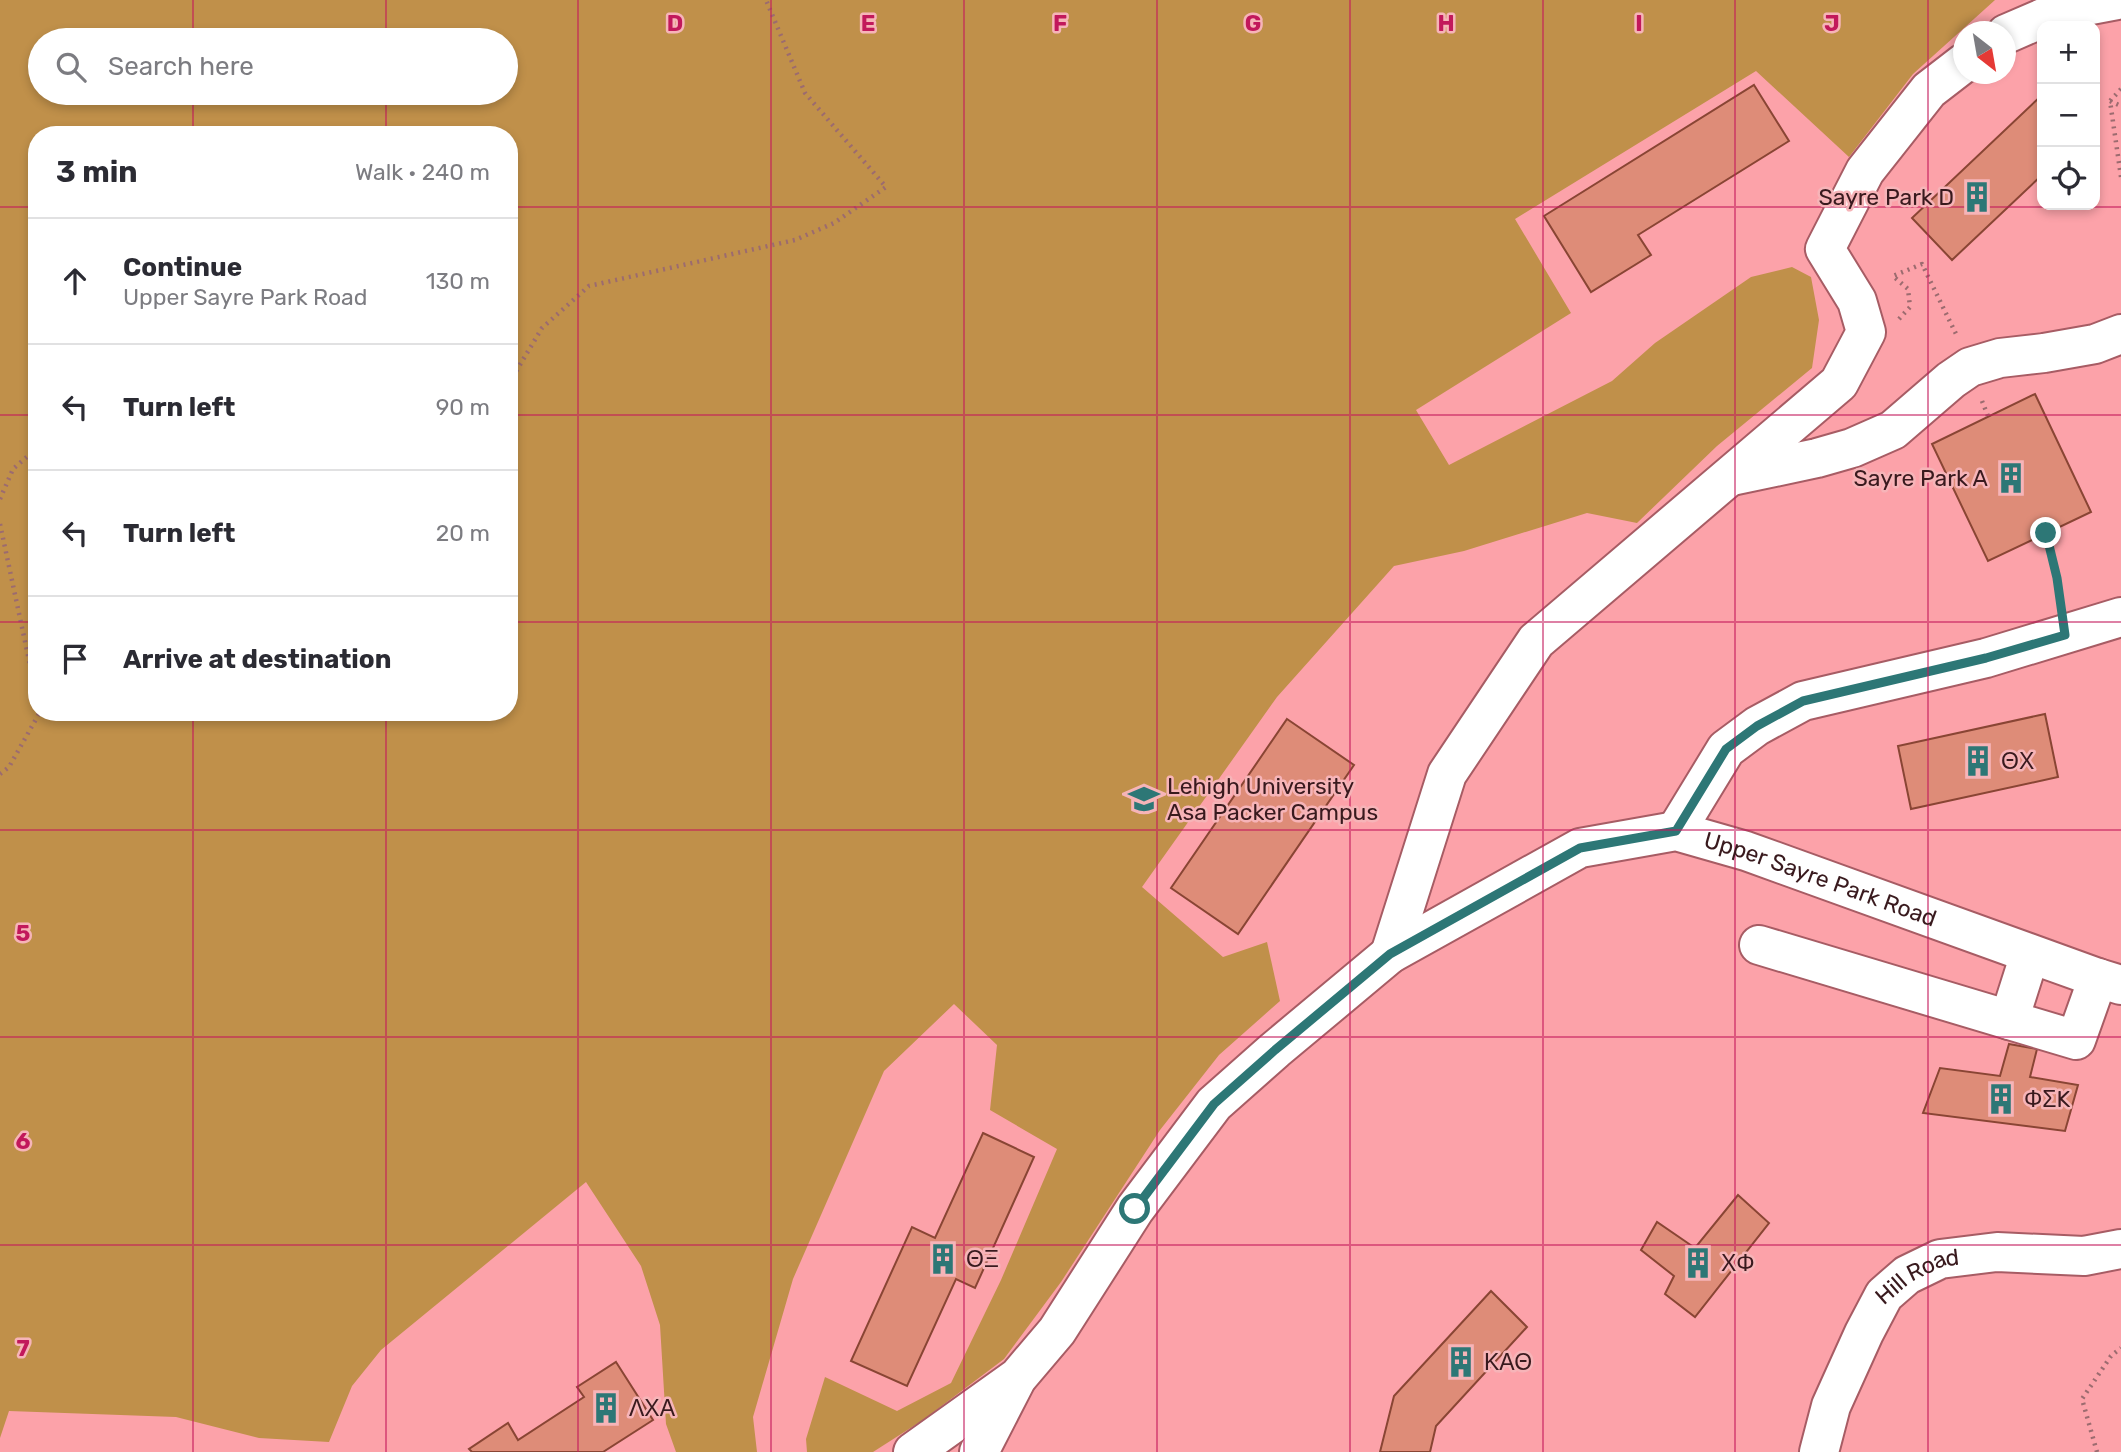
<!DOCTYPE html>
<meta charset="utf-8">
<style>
body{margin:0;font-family:Rubik,sans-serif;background:#f2f2f3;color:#2b2b33}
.controls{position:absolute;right:21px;top:21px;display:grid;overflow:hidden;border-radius:14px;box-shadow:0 4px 10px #0003}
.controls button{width:63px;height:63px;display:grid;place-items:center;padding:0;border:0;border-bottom:2px solid #e1e1e2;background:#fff;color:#2b2b33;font:35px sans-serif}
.compass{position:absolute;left:1953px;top:21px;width:63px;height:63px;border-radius:50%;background:#fff;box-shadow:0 4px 10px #0003;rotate:149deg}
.stop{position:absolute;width:21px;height:21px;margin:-16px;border:5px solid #2d7776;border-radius:50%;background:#fff}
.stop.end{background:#2d7776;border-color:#fff;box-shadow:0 2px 7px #0008}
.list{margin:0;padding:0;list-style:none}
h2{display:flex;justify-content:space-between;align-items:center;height:91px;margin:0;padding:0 28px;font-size:30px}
h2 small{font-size:23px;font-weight:400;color:#7c7c81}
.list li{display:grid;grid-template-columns:46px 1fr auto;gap:21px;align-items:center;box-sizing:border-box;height:126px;padding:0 28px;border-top:2px solid #e1e1e2}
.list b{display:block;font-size:26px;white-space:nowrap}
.list p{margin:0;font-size:23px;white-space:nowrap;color:#7c7c81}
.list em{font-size:23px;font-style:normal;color:#7c7c81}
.icon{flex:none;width:38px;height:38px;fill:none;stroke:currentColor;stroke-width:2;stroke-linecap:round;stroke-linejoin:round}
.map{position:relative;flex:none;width:2121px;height:1452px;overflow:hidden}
.search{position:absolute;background:#fff;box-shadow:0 4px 10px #0003;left:28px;top:28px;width:490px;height:77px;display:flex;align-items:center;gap:18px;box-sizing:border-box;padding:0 24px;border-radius:38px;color:#7c7c81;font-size:26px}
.panel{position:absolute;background:#fff;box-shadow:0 4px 10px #0003;left:28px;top:126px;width:490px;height:595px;border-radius:28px}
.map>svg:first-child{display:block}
.built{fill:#fca2a9;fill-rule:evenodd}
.forest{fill:#c0904a;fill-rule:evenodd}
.building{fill:#de8c78;stroke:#894534;stroke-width:2}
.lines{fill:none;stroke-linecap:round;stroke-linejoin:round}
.minor-casing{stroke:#a75c64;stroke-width:42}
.path{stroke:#9c6b6f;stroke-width:4.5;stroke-dasharray:2 5;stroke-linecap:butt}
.minor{stroke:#fff;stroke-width:38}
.route{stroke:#2d7776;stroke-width:9}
.grid{fill:none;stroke:#c2185b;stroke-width:2;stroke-opacity:0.55}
.labels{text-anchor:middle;stroke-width:5;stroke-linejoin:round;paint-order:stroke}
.poi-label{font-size:23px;fill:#391a1e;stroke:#f6b4b8;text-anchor:start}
.street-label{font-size:23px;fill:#391a1e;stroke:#f6b4b8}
.grid-label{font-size:23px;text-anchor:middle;font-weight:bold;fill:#c2185b;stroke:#f6b4b8;stroke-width:5;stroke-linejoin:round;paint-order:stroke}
</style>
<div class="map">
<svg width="2121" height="1452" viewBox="0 0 2121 1452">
<rect width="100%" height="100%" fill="#f6b4b8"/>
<path class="built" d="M1671,0H2121V1452H0V885L509,712ZM2042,26H2095V205H2042ZM1964,32H2006V74H1964Z"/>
<path class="forest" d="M0,0H1995L1913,74L1849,157L1756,71L1515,219L1571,313L1416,410L1449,465L1612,381L1655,343L1751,277L1792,267L1811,277L1819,320L1812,368L1717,446L1637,523L1587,513L1464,551L1394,566L1277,697L1142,887L1223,957L1267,942L1280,1001L1219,1055L1160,1130L1061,1282L1004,1359L923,1420L873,1452H807L806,1439L825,1377L897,1411L951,1383L1001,1280L1057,1149L990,1110L997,1045L954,1004L884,1071L793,1279L753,1417L757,1452H676L666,1424L660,1325L641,1266L586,1182L381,1350L352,1386L329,1442L259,1438L176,1417L9,1411L0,1438ZM40,40H506V93H40ZM37,135H509V712H37Z"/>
<g class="building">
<polygon points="1754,85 1789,141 1638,235 1651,255 1591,292 1544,216"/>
<polygon points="2042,95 2042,175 1952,260 1912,218"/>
<polygon points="2035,394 2091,512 1988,561 1932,444"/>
<polygon points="2045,714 2058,777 1911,809 1898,746"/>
<polygon points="1287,719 1354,765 1238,934 1171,888"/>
<polygon points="2009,1044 2037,1049 2030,1077 2078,1085 2065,1131 1923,1113 1940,1068 2000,1076"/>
<polygon points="983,1133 1034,1157 975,1288 956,1279 907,1386 851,1361 912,1227 935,1238"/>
<polygon points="1738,1195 1769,1223 1695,1317 1665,1294 1674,1276 1641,1250 1657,1222 1695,1248"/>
<polygon points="1491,1291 1527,1327 1436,1426 1430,1452 1380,1452 1394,1396"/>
<polygon points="616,1362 653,1420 603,1452 472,1452 469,1449 508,1423 518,1440 584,1397 577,1387"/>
</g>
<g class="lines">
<defs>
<g id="minor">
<polyline points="2006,34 2059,11 2117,0"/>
<polyline points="1732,476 1817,458 1852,448 1893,430 1951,380 1970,367 2000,358 2044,353 2095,344 2121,334"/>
<polyline points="1676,831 1726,749 1757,726 1803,701 1986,658 2121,617"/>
<polyline points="1759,945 2076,1040 2098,978"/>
<polyline points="1390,954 1447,774 1536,641 1839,383 1866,332 1857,301 1825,249 1865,171 1929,90 1964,63"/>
<polyline points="2009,1020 2030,954"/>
<path id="s1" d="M913,1452L1018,1377L1057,1331L1135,1209L1214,1104L1275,1050L1390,954L1580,848L1676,831L1746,851L2098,978L2121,985"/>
<polyline points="979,1452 1015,1382"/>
<path id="s2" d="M1819,1452L1831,1406L1864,1333L1884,1295L1907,1275L1940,1259L1997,1252L2084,1256L2121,1249"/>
</g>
</defs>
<use href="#minor" class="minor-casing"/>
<g class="path">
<polyline points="2121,89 2110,101 2121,177"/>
<polyline points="2110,101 2121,106"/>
<polyline points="1899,319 1910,307 1908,289 1893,276 1922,264 1956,334"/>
<polyline points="509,383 542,328 589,286 795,240 834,223 886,187 805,93 766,0"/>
<polyline points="1982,401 1988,416"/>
<polyline points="0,499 13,469 37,448"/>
<polyline points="0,524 37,698"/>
<polyline points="2046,533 2060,599"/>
<polyline points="0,774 9,767 40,712"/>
<polyline points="2097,1452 2082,1399 2111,1356 2121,1348"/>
</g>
<use href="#minor" class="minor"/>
</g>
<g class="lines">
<polyline class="route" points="1135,1209 1214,1104 1275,1050 1390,954 1580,848 1676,831 1726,749 1757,726 1803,701 1986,658 2065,635 2057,578 2046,533"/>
</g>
<path class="grid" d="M193,0V40M386,0V40M578,0V1452M771,0V1452M964,0V1452M1157,0V1452M1350,0V1452M1543,0V1452M1735,0V1452M1928,0V1452M193,93V135M386,93V135M0,207H37M509,207H2121M0,415H37M509,415H2121M0,622H37M509,622H2121M193,712V1452M386,712V1452M0,830H2121M0,1037H2121M0,1245H2121"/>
<defs>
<symbol id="building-bare" viewBox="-9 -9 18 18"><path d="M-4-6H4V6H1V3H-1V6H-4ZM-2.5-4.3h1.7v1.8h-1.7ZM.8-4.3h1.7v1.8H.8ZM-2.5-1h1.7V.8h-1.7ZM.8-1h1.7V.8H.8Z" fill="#2d7776" stroke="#f6b4b8" stroke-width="2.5" paint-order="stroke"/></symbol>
<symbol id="university-bare" viewBox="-9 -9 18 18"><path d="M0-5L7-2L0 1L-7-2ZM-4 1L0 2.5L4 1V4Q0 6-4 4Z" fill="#2d7776" stroke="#f6b4b8" stroke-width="2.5" paint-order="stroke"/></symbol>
</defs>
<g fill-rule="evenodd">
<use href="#building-bare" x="1955" y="175" width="44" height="44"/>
<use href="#building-bare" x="1989" y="456" width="44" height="44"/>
<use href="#building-bare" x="1956" y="739" width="44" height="44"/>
<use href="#university-bare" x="1122" y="777" width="44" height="44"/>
<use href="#building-bare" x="1979" y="1077" width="44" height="44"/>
<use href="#building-bare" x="921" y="1237" width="44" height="44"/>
<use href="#building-bare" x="1676" y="1241" width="44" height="44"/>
<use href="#building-bare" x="1439" y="1340" width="44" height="44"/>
<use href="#building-bare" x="584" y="1386" width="44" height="44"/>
</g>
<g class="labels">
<g class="poi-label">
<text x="1954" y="205" text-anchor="end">Sayre Park D</text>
<text x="1988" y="486" text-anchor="end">Sayre Park A</text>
<text x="2001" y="769">ΘΧ</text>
<text x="1167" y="794">Lehigh University<tspan x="1167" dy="26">Asa Packer Campus</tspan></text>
<text x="2024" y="1107">ΦΣK</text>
<text x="966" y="1267">ΘΞ</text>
<text x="1721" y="1271">ΧΦ</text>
<text x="1484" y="1370">ΚΑΘ</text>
<text x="629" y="1416">ΛΧΑ</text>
</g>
<g class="street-label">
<text dy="8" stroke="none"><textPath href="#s1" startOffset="1164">Upper Sayre Park Road</textPath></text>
<text dy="8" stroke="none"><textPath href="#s2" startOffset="210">Hill Road</textPath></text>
</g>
</g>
<g class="grid-label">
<text x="675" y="31">D</text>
<text x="868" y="31">E</text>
<text x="1060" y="31">F</text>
<text x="1253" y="31">G</text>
<text x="1446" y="31">H</text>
<text x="1639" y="31">I</text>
<text x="1832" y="31">J</text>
<text x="23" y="941">5</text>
<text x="23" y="1149">6</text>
<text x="23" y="1356">7</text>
</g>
</svg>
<div class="controls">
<button>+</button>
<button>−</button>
<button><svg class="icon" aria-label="locate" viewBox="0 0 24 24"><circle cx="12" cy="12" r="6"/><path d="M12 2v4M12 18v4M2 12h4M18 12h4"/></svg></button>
</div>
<svg class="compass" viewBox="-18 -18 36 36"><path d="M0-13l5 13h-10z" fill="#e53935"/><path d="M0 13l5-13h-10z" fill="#7c7c81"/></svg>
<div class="stop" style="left:1135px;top:1209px"></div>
<div class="stop end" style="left:2046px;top:533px"></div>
<div class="search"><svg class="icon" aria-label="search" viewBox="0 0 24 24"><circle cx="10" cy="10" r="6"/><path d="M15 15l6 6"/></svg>Search here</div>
<section class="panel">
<h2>3 min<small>Walk · 240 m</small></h2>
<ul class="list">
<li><svg class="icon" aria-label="ahead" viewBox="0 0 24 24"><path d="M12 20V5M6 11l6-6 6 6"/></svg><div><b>Continue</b><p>Upper Sayre Park Road</p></div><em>130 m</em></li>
<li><svg class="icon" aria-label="left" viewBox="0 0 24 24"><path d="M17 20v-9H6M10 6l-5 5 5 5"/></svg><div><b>Turn left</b></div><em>90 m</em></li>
<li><svg class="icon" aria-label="left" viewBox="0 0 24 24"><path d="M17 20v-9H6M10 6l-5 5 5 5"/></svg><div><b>Turn left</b></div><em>20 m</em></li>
<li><svg class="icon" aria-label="arrive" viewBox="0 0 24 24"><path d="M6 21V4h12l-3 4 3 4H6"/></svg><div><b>Arrive at destination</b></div></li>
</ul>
</section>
</div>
